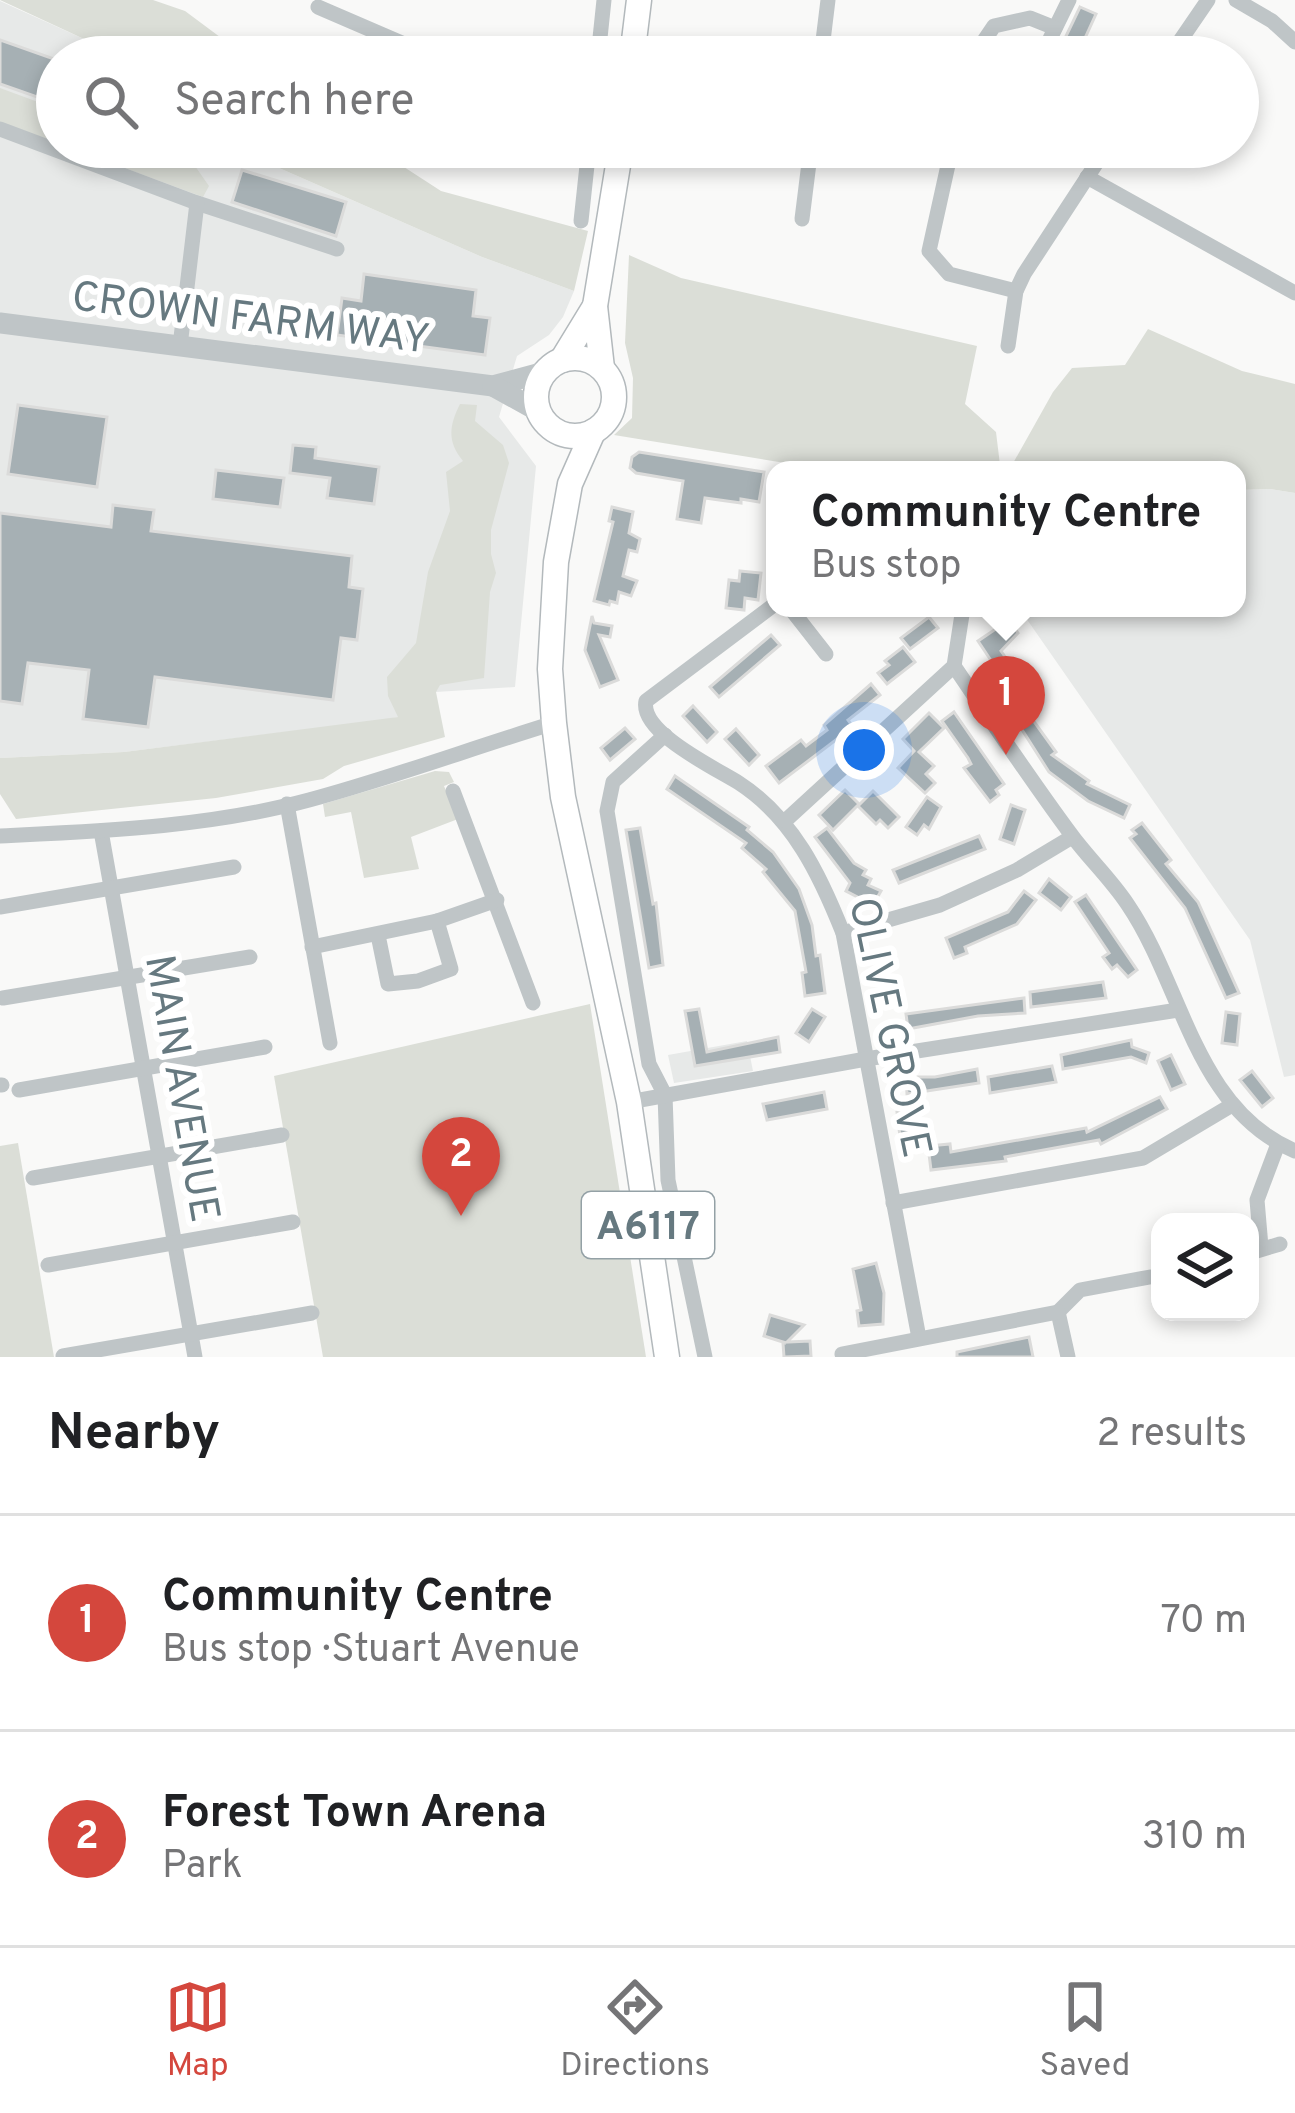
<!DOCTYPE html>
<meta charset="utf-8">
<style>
body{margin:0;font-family:Overpass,sans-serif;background:#f2f2f2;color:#202124}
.controls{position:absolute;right:36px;bottom:36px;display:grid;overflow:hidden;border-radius:24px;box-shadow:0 6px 18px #0003}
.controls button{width:108px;height:108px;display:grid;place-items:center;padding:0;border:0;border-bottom:3px solid #e0e0e0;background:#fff;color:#202124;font:60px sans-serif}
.you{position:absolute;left:864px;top:750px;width:42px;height:42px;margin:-30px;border:9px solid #fff;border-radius:50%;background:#1a73e8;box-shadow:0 0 0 18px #1a73e833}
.badge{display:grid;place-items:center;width:78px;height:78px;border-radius:50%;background:#d4473d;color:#fff;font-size:39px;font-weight:700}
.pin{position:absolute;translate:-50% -99px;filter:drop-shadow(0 3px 6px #0008)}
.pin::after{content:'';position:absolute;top:63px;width:42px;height:36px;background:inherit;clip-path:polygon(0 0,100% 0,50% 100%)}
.popup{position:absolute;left:766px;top:461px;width:480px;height:156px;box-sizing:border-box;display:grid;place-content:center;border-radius:24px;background:#fff;filter:drop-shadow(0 3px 9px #0005);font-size:39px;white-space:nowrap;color:#757577}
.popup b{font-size:45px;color:#202124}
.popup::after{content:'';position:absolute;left:50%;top:100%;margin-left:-24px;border:24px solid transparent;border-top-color:#fff}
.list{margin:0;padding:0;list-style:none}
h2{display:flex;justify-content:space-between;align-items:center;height:156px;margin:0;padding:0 48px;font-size:51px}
h2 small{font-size:39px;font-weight:400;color:#757577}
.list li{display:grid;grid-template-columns:78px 1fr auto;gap:36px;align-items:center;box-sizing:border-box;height:216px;padding:0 48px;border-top:3px solid #e0e0e0}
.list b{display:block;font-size:45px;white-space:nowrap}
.list p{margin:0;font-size:39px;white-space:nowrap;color:#757577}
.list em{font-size:39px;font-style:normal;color:#757577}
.icon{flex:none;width:66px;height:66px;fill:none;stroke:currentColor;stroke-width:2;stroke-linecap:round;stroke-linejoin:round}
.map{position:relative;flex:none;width:1295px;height:1357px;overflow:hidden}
.search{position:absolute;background:#fff;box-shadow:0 6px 18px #0003;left:36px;right:36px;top:36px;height:132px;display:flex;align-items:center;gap:30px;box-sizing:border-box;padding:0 42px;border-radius:66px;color:#757577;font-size:45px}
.sheet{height:588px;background:#fff}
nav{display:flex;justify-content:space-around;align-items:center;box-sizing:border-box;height:168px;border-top:3px solid #e0e0e0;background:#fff;font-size:33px;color:#757577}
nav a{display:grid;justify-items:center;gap:6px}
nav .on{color:#d4473d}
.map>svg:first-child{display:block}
.built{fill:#e7e9e8}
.green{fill:#dbded7}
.building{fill:#a6b0b4;stroke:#dbdbda;stroke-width:3}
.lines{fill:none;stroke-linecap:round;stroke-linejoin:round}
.primary-casing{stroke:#b3b9bc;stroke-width:27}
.minor{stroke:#bfc5c7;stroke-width:15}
.tertiary{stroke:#bfc5c7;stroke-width:21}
.primary{stroke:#fff;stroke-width:24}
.labels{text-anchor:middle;stroke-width:12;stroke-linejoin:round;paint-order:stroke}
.shield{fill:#fff;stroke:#94a1a6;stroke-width:3}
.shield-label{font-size:39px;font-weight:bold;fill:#667980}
.street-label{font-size:42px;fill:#667980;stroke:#fff}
</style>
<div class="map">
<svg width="1295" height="1357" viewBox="0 0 1295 1357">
<rect width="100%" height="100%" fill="#f9f9f8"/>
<g class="built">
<polygon points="0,1 84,39 101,57 57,57 57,147 231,147 482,257 574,291 563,317 549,335 517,356 499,417 536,466 515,687 436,692 398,717 384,720 124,752 0,758"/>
<polygon points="1270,489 1295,493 1295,1075 1284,1077 1250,940 1019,608 1237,608 1237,490"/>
<polygon points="747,1041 753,1071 674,1083 668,1055"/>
</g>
<g class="green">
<polygon points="0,0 153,0 185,11 228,43 226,57 101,57 84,39"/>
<polygon points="0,88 57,109 57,143 0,122"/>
<polygon points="68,147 208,147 195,166 209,186 203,197"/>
<polygon points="231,147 363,147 387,156 441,191 588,231 574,291 482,257"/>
<polygon points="629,255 681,278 977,346 965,404 996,432 1000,465 1012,465 1053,392 1072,368 1125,365 1148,329 1242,371 1295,384 1295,493 1270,489 1237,490 1237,470 828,470 614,435 632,418 633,378 625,343"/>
<path d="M460,404L477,405L475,421L503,445L509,463L491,530V554L496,573L490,592L484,678L440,685L436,692L445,737L344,766L323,779L216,798L16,819L0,794V758L124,752L398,717L388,696L387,677L416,643L428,572L450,511L446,472L463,461C447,442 449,426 460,404Z"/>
<polygon points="435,771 449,772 454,782 444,786 458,819 411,837 419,869 364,878 351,812 325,817 323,804"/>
<polygon points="590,1004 646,1357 323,1357 274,1076"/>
<polygon points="18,1143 54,1357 0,1357 0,1146"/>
</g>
<g class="building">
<polygon points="1080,7 1096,14 1085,38 1075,57 1056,57"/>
<polygon points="0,40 57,60 57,104 0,84"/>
<polygon points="242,170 346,202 336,236 232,202"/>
<polygon points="364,274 476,290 473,316 490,318 485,355 337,335 342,298 361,301"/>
<polygon points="18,405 107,417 97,487 8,474"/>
<polygon points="293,445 316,447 315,458 379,467 374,504 327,498 330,478 290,473"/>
<polygon points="639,452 764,472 759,502 741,499 741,503 705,498 701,523 677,519 683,481 636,473 630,468 632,457"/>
<polygon points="216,470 284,478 280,507 213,499"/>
<polygon points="113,505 154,510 151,531 352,556 349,587 363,589 357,640 341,638 333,700 155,677 148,727 83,719 89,670 28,663 22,704 0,701 0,513 111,527"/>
<polygon points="612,507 633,512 629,533 640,539 637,552 629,550 623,576 637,581 631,596 619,592 617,603 610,601 609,605 594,601 613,522 609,521"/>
<polygon points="740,571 761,573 758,600 745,598 744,610 726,608 729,580 739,581"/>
<polygon points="592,616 594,623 612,626 610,637 599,635 618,680 600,687 585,650"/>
<polygon points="929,617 938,628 910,649 901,638"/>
<polygon points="1009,620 1018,633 1001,651 1020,678 1008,686 978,641"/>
<polygon points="771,635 780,645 719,697 710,687"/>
<polygon points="903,647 915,662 887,684 878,673 889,665 885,661"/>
<polygon points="871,684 880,695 848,720 853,727 779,783 766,766 801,740 806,746 827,730 824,725"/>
<polygon points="1020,689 1028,701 1022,705 1056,752 1052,755 1089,781 1087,784 1130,805 1124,818 1088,801 1049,772 1003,700"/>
<polygon points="693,706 717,732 707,742 683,716"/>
<polygon points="954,712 1004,784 996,790 999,795 990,802 964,768 971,764 968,758 942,721"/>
<polygon points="929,713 944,728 919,752 934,766 926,774 935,783 925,793 898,768 914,751 903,739"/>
<polygon points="625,728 635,739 610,760 601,748"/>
<polygon points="736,729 759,755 749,765 725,739"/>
<polygon points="675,776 749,827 747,830 773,852 799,889 812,925 816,956 820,955 825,993 805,996 802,973 806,972 795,911 763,872 766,869 742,848 746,843 667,789"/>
<polygon points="845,790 859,804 833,830 819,815"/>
<polygon points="873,791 899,817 888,828 880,820 876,824 858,806"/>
<polygon points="927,797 941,807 929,829 924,825 917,835 906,827"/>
<polygon points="1011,805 1025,810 1014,844 1000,839"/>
<polygon points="1142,823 1171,860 1166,864 1198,902 1239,993 1226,998 1185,908 1130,838 1136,834 1132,830"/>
<polygon points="640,828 653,904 656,903 663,965 649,968 626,830"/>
<polygon points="827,828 854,863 866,870 863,875 871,879 868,885 881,891 873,905 846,891 850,883 815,837"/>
<polygon points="979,836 985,849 899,883 893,870"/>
<polygon points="1049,879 1071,897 1061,910 1039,893"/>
<polygon points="1024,891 1036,900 1017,924 965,947 967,953 954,958 946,938 1008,912"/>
<polygon points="1086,895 1137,970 1128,977 1117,965 1112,969 1103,957 1109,953 1075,902"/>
<polygon points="1103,982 1106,998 1031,1007 1030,992"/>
<polygon points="1024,998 1025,1013 978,1016 908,1029 906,1014"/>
<polygon points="699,1009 707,1052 778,1037 780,1052 695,1066 685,1011"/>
<polygon points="812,1009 825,1017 809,1042 796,1033"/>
<polygon points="1226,1012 1240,1014 1237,1045 1222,1043"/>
<polygon points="1131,1040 1132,1047 1149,1053 1146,1063 1131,1057 1063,1069 1061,1055"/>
<polygon points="1171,1055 1185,1084 1171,1090 1158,1061"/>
<polygon points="1052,1066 1056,1082 990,1093 988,1077"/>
<polygon points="977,1069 979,1083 907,1094 906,1077 935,1077"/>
<polygon points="1252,1071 1273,1098 1262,1107 1240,1080"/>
<polygon points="824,1092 827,1109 767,1120 763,1104"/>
<polygon points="1160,1097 1167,1109 1101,1144 1099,1140 1005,1157 1006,1161 931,1170 928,1146 950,1144 951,1152 1086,1128 1087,1132"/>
<polygon points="911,1110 915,1144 901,1145 897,1112"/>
<polygon points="876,1263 884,1293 883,1324 859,1326 857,1311 861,1310 853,1269"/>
<polygon points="770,1315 804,1325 787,1342 810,1341 811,1356 784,1357 783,1343 786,1343 764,1336"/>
<polygon points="1029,1337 1033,1357 957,1357 957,1352"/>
</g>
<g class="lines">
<defs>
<g id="primary">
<polyline points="632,57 639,0"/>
<circle cx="575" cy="397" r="39"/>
<polyline points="562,360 595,306"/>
<polyline points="602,368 595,306 621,147"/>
<polyline points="593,432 570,484 556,562 550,669 554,723 563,797 629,1102 667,1357"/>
</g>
</defs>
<use href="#primary" class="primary-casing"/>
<g class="minor">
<polyline points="1236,0 1272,21 1295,42"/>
<polyline points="318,7 434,57"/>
<polyline points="1044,51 1069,0"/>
<polyline points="598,57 604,0"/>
<polyline points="821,57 828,0"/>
<polyline points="973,57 994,26 1030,18 1055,28"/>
<polyline points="1169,57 1208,0"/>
<polyline points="0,129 197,203 337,249"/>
<polyline points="952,147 929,251 949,274 1016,291"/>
<polyline points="1087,177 1295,293"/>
<polyline points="802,219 811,147"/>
<polyline points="581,221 589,147"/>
<polyline points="180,346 197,203"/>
<polyline points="1008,346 1016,291 1024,274 1107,147"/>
<path d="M775,604L646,701C639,732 715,768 739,783C793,818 820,875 843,933L919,1338"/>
<polyline points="790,608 826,654"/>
<path d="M954,666C992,722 1030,779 1070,833C1088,858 1111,879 1128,905C1183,986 1195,1109 1295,1151"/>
<polyline points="665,735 613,782 607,811 649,1064 665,1095 668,1180 705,1357"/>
<polyline points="453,791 533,1003"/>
<polyline points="287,804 330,1043"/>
<polyline points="785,821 954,666 963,608"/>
<polyline points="101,831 195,1357"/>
<path d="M0,836C102,831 209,827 309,800C391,778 472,748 554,723"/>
<polyline points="0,907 234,867"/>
<polyline points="843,933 940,905 1017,870 1072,837"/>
<polyline points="378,935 388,984 418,981 451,969 437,921"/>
<polyline points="312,947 437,921 497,900"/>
<polyline points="3,998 250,957"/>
<polyline points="0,1085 2,1085"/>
<polyline points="19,1090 265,1047"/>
<polyline points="629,1102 866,1059 1178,1010"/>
<polyline points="33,1178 282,1135"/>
<polyline points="893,1203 1143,1158 1232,1105"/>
<polyline points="1261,1247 1257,1200 1278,1144"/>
<polyline points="1250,1253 1280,1244"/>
<polyline points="48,1265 293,1222"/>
<polyline points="1058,1312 1080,1290 1150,1277"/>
<polyline points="1058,1312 1068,1357"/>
<polyline points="842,1354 1058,1312"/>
<polyline points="63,1356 312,1313"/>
</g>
<g class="tertiary">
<polyline points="0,323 493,386 545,372"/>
<polyline points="493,386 540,412"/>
</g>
<use href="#primary" class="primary"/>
</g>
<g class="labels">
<rect class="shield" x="582" y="1192" width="132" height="66" rx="9"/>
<g class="shield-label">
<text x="648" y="1239">A6117</text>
</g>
<g class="street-label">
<text transform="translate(251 316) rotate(7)" y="15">CROWN FARM WAY</text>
<text transform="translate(892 1027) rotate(78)" y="15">OLIVE GROVE</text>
<text transform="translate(184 1088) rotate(80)" y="15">MAIN AVENUE</text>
</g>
</g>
</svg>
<div class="controls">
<button><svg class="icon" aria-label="layers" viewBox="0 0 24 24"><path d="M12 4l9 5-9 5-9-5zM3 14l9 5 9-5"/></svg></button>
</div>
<div class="you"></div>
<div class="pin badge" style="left:1006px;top:755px">1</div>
<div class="popup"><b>Community Centre</b>Bus stop</div>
<div class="pin badge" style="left:461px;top:1216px">2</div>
<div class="search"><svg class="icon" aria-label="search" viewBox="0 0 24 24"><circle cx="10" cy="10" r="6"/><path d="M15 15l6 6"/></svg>Search here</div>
</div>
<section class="sheet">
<h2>Nearby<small>2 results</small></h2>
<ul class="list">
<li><span class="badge">1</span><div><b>Community Centre</b><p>Bus stop · Stuart Avenue</p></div><em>70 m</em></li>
<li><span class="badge">2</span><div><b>Forest Town Arena</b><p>Park</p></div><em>310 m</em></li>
</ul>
</section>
<nav>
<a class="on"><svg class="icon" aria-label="map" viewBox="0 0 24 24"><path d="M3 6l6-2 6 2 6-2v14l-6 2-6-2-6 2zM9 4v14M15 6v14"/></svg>Map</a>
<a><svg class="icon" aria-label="directions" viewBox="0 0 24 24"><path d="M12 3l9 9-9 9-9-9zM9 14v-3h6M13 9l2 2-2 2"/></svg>Directions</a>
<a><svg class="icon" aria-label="saved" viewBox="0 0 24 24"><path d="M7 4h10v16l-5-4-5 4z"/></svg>Saved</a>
</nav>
